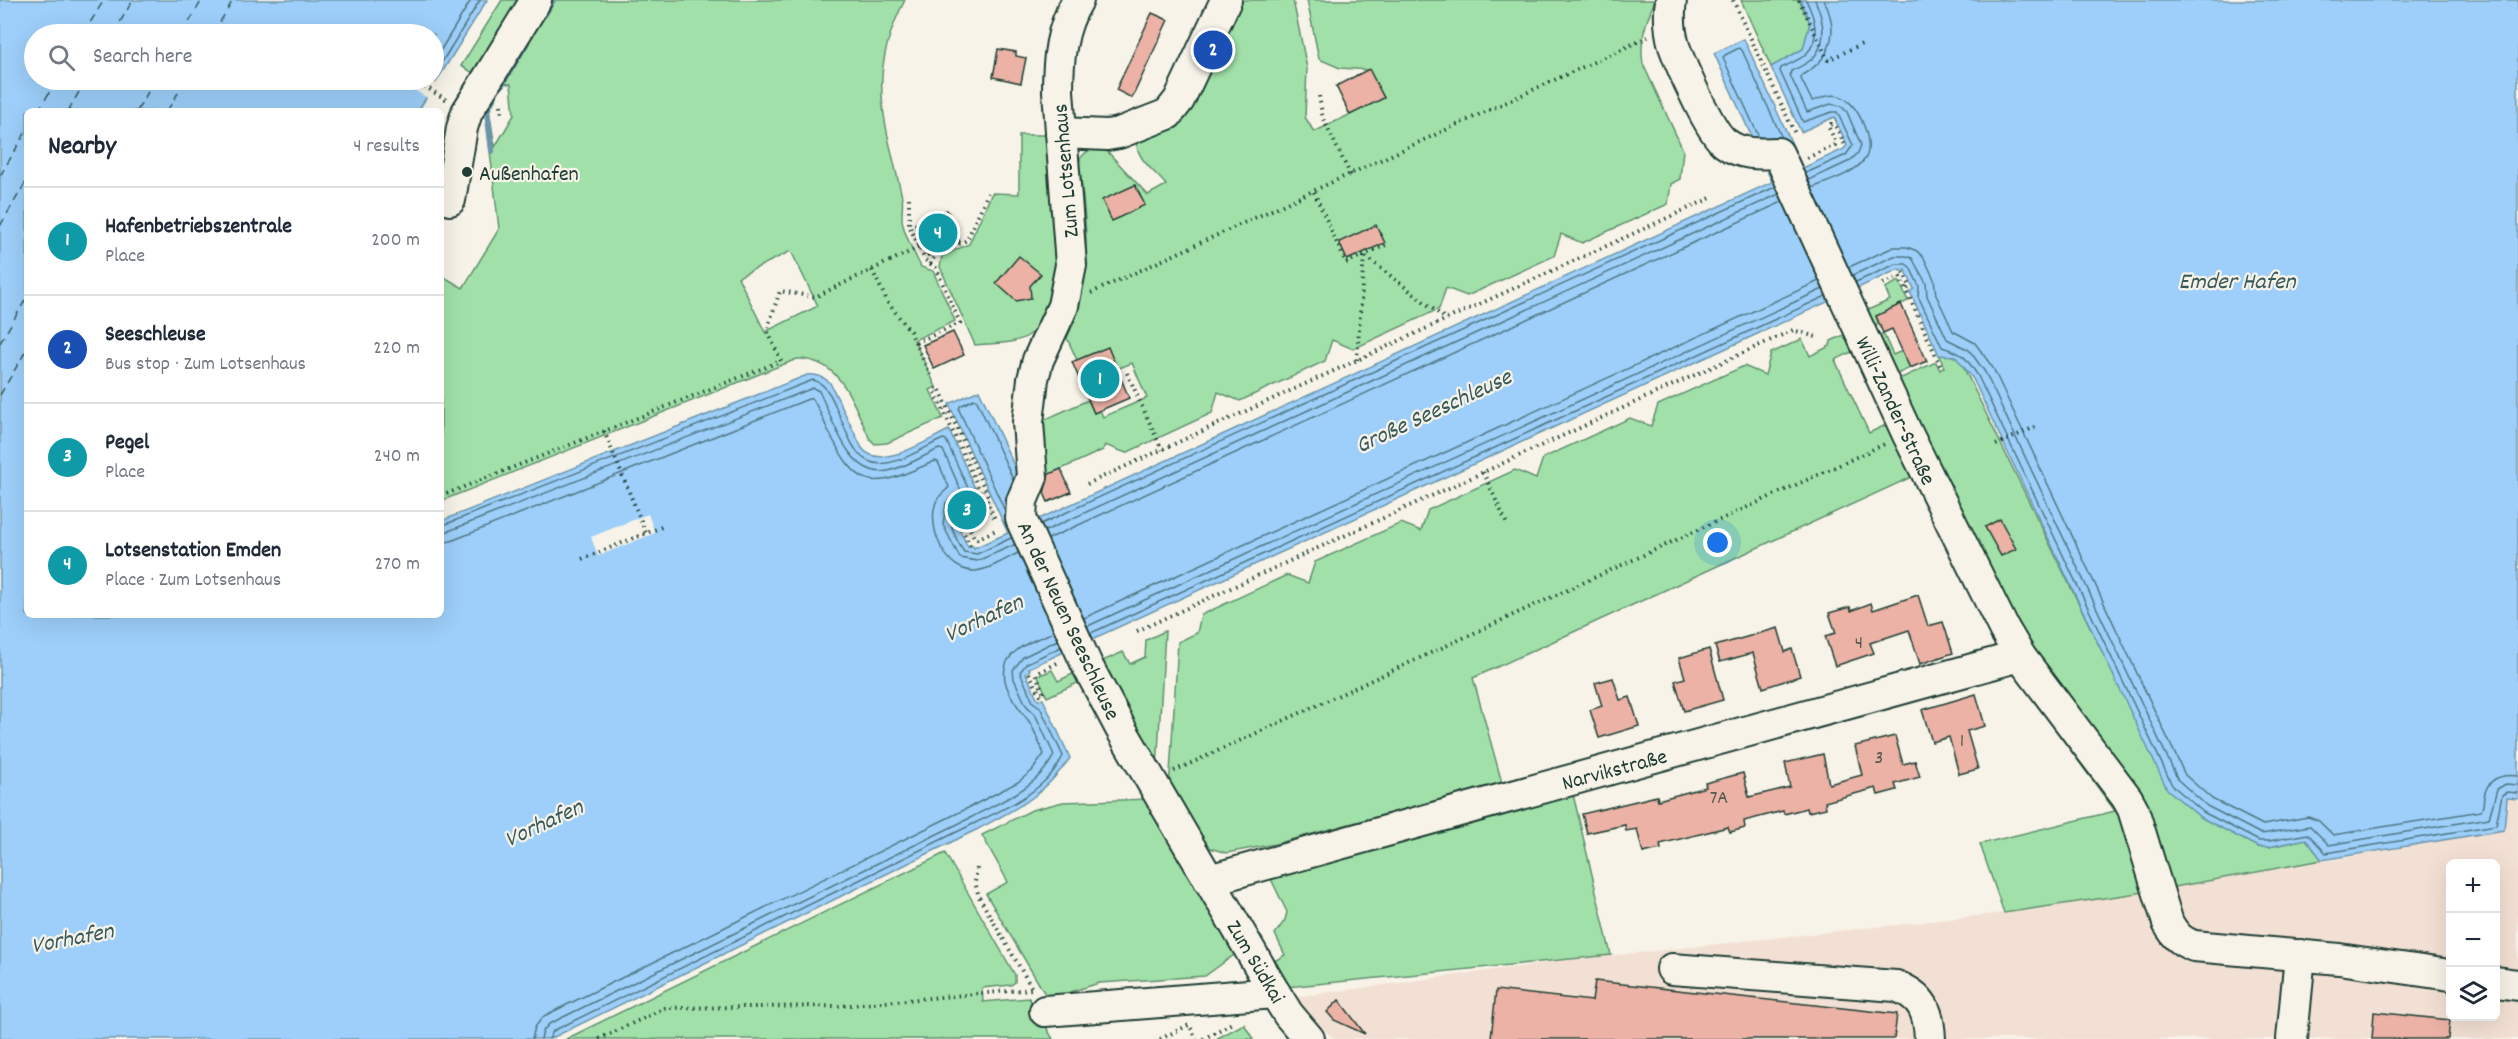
<!DOCTYPE html>
<meta charset="utf-8">
<style>
body{margin:0;font-family:Dekko,sans-serif;background:#f2f2f3;color:#1f2937}
.controls{position:absolute;right:18px;bottom:18px;display:grid;overflow:hidden;border-radius:9px;box-shadow:0 6px 24px #0002}
.controls button{width:54px;height:54px;display:grid;place-items:center;padding:0;border:0;border-bottom:2px solid #e0e1e3;background:#fff;color:#1f2937;font:30px sans-serif}
.you{position:absolute;left:1718px;top:543px;width:21px;height:21px;margin:-15px;border:4px solid #fff;border-radius:50%;background:#1a73e8;box-shadow:0 0 0 9px #1a73e833}
.badge{display:grid;place-items:center;width:39px;height:39px;border-radius:50%;background:#1f3d34;color:#fff;font-size:20px;font-weight:700}
.pin{position:absolute;translate:-50% -50%;border:3px solid #fff;box-shadow:0 2px 6px #0006}
.list{margin:0;padding:0;list-style:none}
h2{display:flex;justify-content:space-between;align-items:center;height:78px;margin:0;padding:0 24px;font-size:26px}
h2 small{font-size:20px;font-weight:400;color:#747a83}
.list li{display:grid;grid-template-columns:39px 1fr auto;gap:18px;align-items:center;box-sizing:border-box;height:108px;padding:0 24px;border-top:2px solid #e0e1e3}
.list b{display:block;font-size:22px;white-space:nowrap}
.list p{margin:0;font-size:20px;white-space:nowrap;color:#747a83}
.list em{font-size:20px;font-style:normal;color:#747a83}
.icon{flex:none;width:33px;height:33px;fill:none;stroke:currentColor;stroke-width:2;stroke-linecap:round;stroke-linejoin:round}
.map{position:relative;flex:none;width:2518px;height:1039px;overflow:hidden}
.search{position:absolute;background:#fff;box-shadow:0 6px 24px #0002;left:24px;top:24px;width:420px;height:66px;display:flex;align-items:center;gap:15px;box-sizing:border-box;padding:0 21px;border-radius:33px;color:#747a83;font-size:22px}
.panel{position:absolute;background:#fff;box-shadow:0 6px 24px #0002;left:24px;top:108px;width:420px;height:510px;border-radius:9px}
.map>svg:first-child{display:block}
.built{fill:#f3e0d4;fill-rule:evenodd}
.green{fill:#a1e1a9;stroke:#608f6e;stroke-width:1.5;fill-rule:evenodd}
.water{fill:#9dcffa;stroke:#6b95ab;stroke-width:1.5;fill-rule:evenodd}
.pier{fill:#f7f3e8}
.lines{fill:none;stroke-linecap:round;stroke-linejoin:round}
.shore{stroke:#517783;stroke-width:1.5}
.stream{stroke:#6b95ab;stroke-width:6}
.ferry{stroke:#385a5c;stroke-width:1.5;stroke-dasharray:8 6;stroke-linecap:butt}
.building{fill:#ebb2a5;stroke:#1f3d34;stroke-width:1.5}
.minor-casing{stroke:#1f3d34;stroke-width:34}
.path{stroke:#1f3d34;stroke-width:4;stroke-dasharray:1.5 4.5;stroke-linecap:butt}
.minor{stroke:#f7f3e8;stroke-width:30}
.path-bridge{stroke:#1f3d34;stroke-width:4;stroke-dasharray:1.5 4.5;stroke-linecap:butt}
.poi-dot{fill:#1f3d34;stroke:#f7f3e8;stroke-width:2}
.labels{text-anchor:middle;stroke-width:4.5;stroke-linejoin:round;paint-order:stroke}
.number-label{font-size:20px;fill:#525a50}
.street-label{font-size:22px;fill:#1f3d34;stroke:#f7f3e8}
.poi-label{font-size:22px;fill:#1f3d34;stroke:#f7f3e8;text-anchor:start}
.water-label{font-size:24px;font-style:italic;fill:#385a5c;stroke:#f7f3e8}
</style>
<div class="map">
<svg width="2518" height="1039" viewBox="0 0 2518 1039">
<rect width="100%" height="100%" fill="#f7f3e8"/>
<filter id="ink" filterUnits="userSpaceOnUse"><feTurbulence type="fractalNoise" baseFrequency=".0167" numOctaves="2"/><feDisplacementMap in="SourceGraphic" scale="12" xChannelSelector="R" yChannelSelector="G"/><feConvolveMatrix kernelMatrix="1 2 1 2 8 2 1 2 1" color-interpolation-filters="sRGB"/></filter>
<g filter="url(#ink)">
<path class="built" d="M2507,798L2518,799V1039H1335L1318,1025L1295,997L1553,962L2004,913L2158,890L2504,830ZM2450,864H2496V1016H2450Z"/>
<g class="green">
<polygon points="502,0 523,0 477,75 461,66"/>
<path d="M550,0H905C865,76 885,120 902,197C904,206 900,216 903,225C906,239 915,254 921,267L933,271L955,321L914,340L936,387L930,390L943,418L887,443L875,444L870,439C853,405 842,358 797,359L441,501V275L463,288L499,229L485,108L493,94L497,96L489,109L495,147L514,115L511,84L500,83ZM791,251L818,306L765,332L738,277Z"/>
<path d="M1235,0H1293L1307,68L1305,117L1314,132L1384,98L1369,70L1340,68L1319,59L1307,0H1655C1646,22 1639,40 1643,64L1683,150L1680,179L1671,184L1668,204L1582,243L1561,234L1554,256L1467,296L1446,288L1439,309L1353,349L1332,340L1325,361L1240,401L1218,392L1212,413L1126,453L1105,445L1103,450L1046,476L1044,420L1088,400L1094,413L1100,410L1103,417L1147,398L1132,363L1117,369L1077,360L1067,338C1095,278 1086,226 1079,162C1083,151 1093,147 1105,149L1148,195L1166,185C1156,172 1133,157 1137,138Z"/>
<polygon points="1741,0 1799,0 1810,23 1803,49 1771,67"/>
<path d="M1019,135H1050C1053,182 1072,305 1029,335C1015,345 991,343 975,345L940,267L942,256L969,244L992,193L1019,194Z"/>
<polygon points="1899,281 1908,301 1876,316 1879,324 1873,328 1866,311 1890,300 1885,288"/>
<polygon points="1848,333 1856,350 1835,360 1869,433 1890,423 1916,475 1473,678 1502,783 1275,844 1226,853 1201,845 1169,790 1178,642 1197,633 1201,615 1287,575 1308,583 1315,562 1401,523 1421,531 1428,510 1515,470 1536,479 1543,458 1630,418 1651,426 1658,405 1744,366 1765,375 1771,353 1802,339 1810,356 1830,346 1831,341"/>
<polygon points="1883,333 1893,355 1902,351 1910,368 1895,375 1877,337"/>
<polygon points="1949,354 1960,360 2131,711 2200,817 2258,847 2269,847 2306,839 2322,860 2158,890 2004,913 1980,844 2115,811 2017,677 2013,620 1897,380 1936,362 1940,370 1944,367 1939,355"/>
<polygon points="1165,631 1157,769 1098,663 1123,652 1130,664 1145,657 1146,640"/>
<polygon points="1052,670 1058,681 1079,671 1084,680 1047,697 1038,676"/>
<polygon points="1572,790 1611,955 1286,987 1271,963 1285,955 1275,934 1285,920 1287,912 1272,881 1271,871"/>
<polygon points="1150,799 1238,952 1205,976 1099,983 1048,999 986,894 1008,882 982,835 1032,810 1063,802"/>
<polygon points="945,853 1015,975 1015,982 1011,985 982,988 983,1002 1029,998 1053,1039 566,1039"/>
<polygon points="1244,1024 1253,1039 1216,1039"/>
</g>
<path class="water" d="M0,0H487L418,111H27V615H441V521L807,375C816,374 823,376 830,383L862,448C879,472 927,440 949,430L980,500L956,511L959,518L955,520L968,547L973,546L974,548L1008,533L949,404L979,390L1039,519L1772,182L1714,53L1744,39L1803,168L1844,149L1847,145L1834,117L1801,132L1771,67L1803,49L1810,23L1800,0H2518V799L2507,798L2504,830L2322,860L2306,839L2269,847H2258L2200,817L2167,789L1973,379L1955,356L1939,355L1910,292L1914,289L1905,269L1900,271L1899,269L1029,668L1030,670L1026,673L1038,700L1043,699L1070,758C1041,798 1021,806 978,829L550,1039H0ZM34,34H434V80H34Z"/>
<g class="pier">
<polygon points="398,80 430,80 438,85 429,99"/>
<polygon points="648,514 655,533 598,556 591,537"/>
</g>
<g class="lines">
<g class="shore">
<polyline points="434,61 471,0"/>
<polyline points="434,75 480,0"/>
<polyline points="1759,137 1723,58 1725,55 1739,48 1742,50 1782,138"/>
<path d="M1806,173L1846,155L1853,145L1837,112H1832L1803,122L1780,71L1781,68C1789,64 1800,60 1806,54C1822,38 1814,16 1806,0"/>
<path d="M1809,180L1850,161L1858,153L1861,145L1847,112L1841,106L1831,104L1807,112L1790,75L1791,71C1798,68 1806,64 1812,59C1829,42 1823,18 1815,0"/>
<path d="M1812,188C1829,181 1854,174 1865,159C1876,143 1857,100 1839,96C1829,93 1821,99 1812,101L1801,79L1802,75C1833,58 1839,31 1824,0"/>
<path d="M1849,267L1894,247H1907L1917,251L1924,258L1934,279L1936,295L1953,331L1975,343L1993,368L2185,775L2212,799L2263,825L2308,817L2319,821L2333,835L2481,811C2484,806 2483,802 2484,797C2487,778 2502,774 2518,776"/>
<polyline points="1853,275 1894,256 1906,256 1912,258 1926,283 1927,296 1947,339 1969,350 1985,372 2178,780 2207,806 2261,834 2310,826 2329,845 2489,818 2497,789 2506,784 2518,785"/>
<path d="M1856,282L1896,264H1906L1910,267L1919,286L1918,296L1942,347C1963,353 1966,357 1978,376L2172,785L2203,812L2259,841H2269L2308,834L2326,853L2496,825L2502,795L2507,792L2518,793"/>
<polyline points="1005,511 959,410 960,406 974,399 977,401 1013,479"/>
<polyline points="1041,524 1775,187"/>
<path d="M441,526L813,380C845,387 840,473 887,463C906,460 925,447 943,439L946,440L971,495C967,500 955,501 952,507C945,520 957,541 964,552L977,554L1011,538"/>
<polyline points="1045,531 1779,194"/>
<path d="M441,534L813,388L819,391C833,419 849,479 888,471C906,467 923,456 939,449L943,450L961,491L946,503L943,525L960,558L977,561L1014,545"/>
<polyline points="1048,539 1782,202"/>
<path d="M441,543L451,541L811,398C818,405 822,417 826,426C859,493 870,490 935,461L938,462L949,487C944,493 937,496 935,505C928,530 946,572 975,571C989,570 1006,559 1018,553"/>
<polyline points="1084,618 1819,281"/>
<polyline points="1088,626 1823,289"/>
<polyline points="1091,633 1826,296"/>
<path d="M532,1039L535,1027L544,1016L968,808L1018,782L1032,771L1044,754C1039,744 1035,729 1028,720C1013,701 990,672 1016,651C1026,642 1042,637 1054,632"/>
<path d="M541,1039L543,1031L549,1024L972,817C1001,801 1039,787 1054,755L1035,714L1026,705L1014,679L1013,670L1023,657L1058,640"/>
<path d="M549,1039L553,1031L975,823C1008,807 1046,791 1063,756L1040,707L1033,702L1020,672L1027,663L1061,647"/>
</g>
<g class="stream">
<polyline points="545,14 553,0"/>
<polyline points="501,86 527,43"/>
<polyline points="492,151 487,111 495,95"/>
</g>
<g class="ferry">
<polyline points="83,34 104,0"/>
<polyline points="113,34 133,0"/>
<polyline points="182,34 202,0"/>
<polyline points="213,34 233,0"/>
<polyline points="38,111 57,80"/>
<polyline points="68,111 86,80"/>
<polyline points="137,111 155,80"/>
<polyline points="167,111 186,80"/>
<polyline points="0,176 27,130"/>
<polyline points="0,226 27,180"/>
<polyline points="0,343 27,297"/>
<polyline points="0,395 27,349"/>
</g>
</g>
<g class="building">
<polygon points="1152,13 1168,20 1132,98 1116,90"/>
<polygon points="998,49 1016,52 1016,56 1026,58 1021,83 993,77"/>
<polygon points="1369,69 1384,98 1350,115 1336,86"/>
<polygon points="1135,185 1145,205 1112,221 1102,200"/>
<polygon points="947,210 960,242 928,256 915,224"/>
<polygon points="1376,225 1385,243 1347,260 1339,242"/>
<polygon points="1019,256 1041,274 1030,286 1031,298 1016,301 996,283"/>
<polygon points="1901,304 1927,361 1910,368 1892,329 1883,333 1876,316"/>
<polygon points="953,332 964,355 934,369 923,345"/>
<polygon points="1108,347 1129,398 1094,413 1072,362"/>
<polygon points="1061,469 1071,492 1048,502 1044,493 1049,474"/>
<polygon points="2000,519 2016,549 2001,556 1985,527"/>
<polygon points="1918,595 1928,626 1943,622 1953,653 1920,664 1909,630 1870,643 1874,653 1835,666 1825,636 1836,633 1829,613 1850,607 1851,611 1871,603 1873,610"/>
<polygon points="1778,628 1785,652 1792,649 1800,676 1763,688 1753,653 1720,662 1715,646"/>
<polygon points="1709,649 1723,700 1684,711 1675,681 1685,678 1679,658"/>
<polygon points="1613,678 1620,700 1630,697 1639,726 1599,738 1590,710 1602,706 1595,683"/>
<polygon points="1976,694 1985,726 1967,731 1978,769 1959,774 1949,737 1932,742 1922,710"/>
<polygon points="1895,736 1903,764 1915,761 1920,777 1895,784 1897,790 1878,795 1876,788 1825,802 1826,808 1808,812 1807,808 1784,814 1783,811 1744,821 1745,828 1730,832 1728,827 1660,844 1661,849 1643,853 1637,829 1626,831 1625,825 1587,833 1582,814 1657,796 1658,800 1706,787 1705,783 1743,773 1749,797 1790,787 1785,763 1823,754 1829,784 1862,775 1855,746"/>
<polygon points="1595,981 1897,1014 1894,1039 1491,1039 1496,990 1592,1001"/>
<polygon points="1339,1000 1365,1034 1334,1020 1327,1012"/>
<polygon points="2374,1012 2450,1020 2448,1039 2372,1039"/>
</g>
<g class="lines">
<defs>
<g id="minor">
<path d="M1078,0C1061,28 1058,59 1058,91L1071,265L1063,306L1038,360L1033,379L1028,422L1032,477L1022,501L1021,519L1087,665L1121,729L1275,993L1288,1014L1309,1039"/>
<path d="M1671,0C1669,14 1670,32 1674,46C1681,66 1710,132 1725,143C1741,155 1759,154 1778,153L1907,433L2004,629L2020,656L2127,798L2133,809L2168,923C2175,935 2180,941 2194,946L2339,959L2450,975"/>
<polyline points="1061,133 1107,135 1119,133 1168,114 1179,100 1226,0"/>
<polyline points="450,200 462,128 467,112 536,0"/>
<polyline points="1209,880 2020,656"/>
<path d="M1672,969L1896,986C1923,996 1929,1012 1930,1039"/>
<polyline points="2496,982 2518,985"/>
<polyline points="1045,1011 1275,993"/>
<polyline points="2292,1039 2300,955"/>
</g>
</defs>
<use href="#minor" class="minor-casing"/>
<g class="path">
<polyline points="1733,0 1796,136"/>
<polyline points="1799,0 1828,60 1862,44"/>
<polyline points="414,80 447,100"/>
<polyline points="1319,96 1323,119 1351,176"/>
<polyline points="501,105 502,115"/>
<polyline points="1807,158 1835,145 1836,142 1829,128 1831,124 1835,125 1845,145"/>
<polyline points="1314,192 1346,263 1386,245"/>
<polyline points="909,198 909,225 925,260 936,268 960,323 915,343"/>
<polyline points="930,264 935,256 967,240 988,193"/>
<polyline points="872,270 888,303 910,331 930,375"/>
<polyline points="1903,272 1910,286 1906,290"/>
<polyline points="1883,284 1900,277 1941,367"/>
<polyline points="1091,293 1648,37"/>
<polyline points="1357,360 1364,255 1446,319"/>
<polyline points="1127,373 1162,450"/>
<polyline points="604,431 646,533"/>
<polyline points="1996,445 2035,427"/>
<polyline points="1483,472 1507,524"/>
<polyline points="1087,484 1713,197"/>
<polyline points="441,496 781,361 767,330 780,291 815,297 890,261"/>
<polyline points="987,502 983,498 935,392 934,390 939,388 988,496 987,502 995,519"/>
<polyline points="970,546 960,524 962,520 966,521 974,537 977,539 998,529"/>
<polyline points="582,559 664,526"/>
<polyline points="1137,631 1793,330 1816,337"/>
<polyline points="1029,673 1041,696 1043,692 1036,674 1059,662"/>
<polyline points="1174,771 1887,443"/>
<polyline points="977,868 975,882 979,897 1033,990"/>
<polyline points="599,1039 665,1008 839,1006 1032,989"/>
<polyline points="1160,1039 1189,1025 1197,1039"/>
<polyline points="1203,1039 1234,1022"/>
</g>
<use href="#minor" class="minor"/>
<polyline class="path-bridge" points="890,261 924,245"/>
</g>
</g>
<circle class="poi-dot" cx="467" cy="172" r="6"/>
<g class="labels">
<g class="number-label">
<text x="1859" y="648">4</text>
<text x="1962" y="746">1</text>
<text x="1879" y="763">3</text>
<text x="1719" y="803">7A</text>
</g>
<g class="street-label">
<text transform="translate(1064 171) rotate(-95)" y="8">Zum Lotsenhaus</text>
<text transform="translate(1897 410) rotate(65)" y="8">Willi-Zander-Straße</text>
<text transform="translate(1070 620) rotate(65)" y="8">An der Neuen Seeschleuse</text>
<text transform="translate(1614 768) rotate(-15)" y="8">Narvikstraße</text>
<text transform="translate(1257 961) rotate(59)" y="8">Zum Südkai</text>
</g>
<g class="poi-label">
<text x="479" y="180">Außenhafen</text>
</g>
<g class="water-label">
<text x="2237" y="288">Emder Hafen</text>
<text transform="translate(1433 410) rotate(-25)" y="8">Große Seeschleuse</text>
<text transform="translate(983 617) rotate(-25)" y="8">Vorhafen</text>
<text transform="translate(543 822) rotate(-25)" y="8">Vorhafen</text>
<text transform="translate(72 937) rotate(-11)" y="8">Vorhafen</text>
</g>
</g>
</svg>
<div class="controls">
<button>+</button>
<button>−</button>
<button><svg class="icon" aria-label="layers" viewBox="0 0 24 24"><path d="M12 4l9 5-9 5-9-5zM3 14l9 5 9-5"/></svg></button>
</div>
<div class="you"></div>
<div class="pin badge" style="left:1100px;top:379px;background:#0f9aa8">1</div>
<div class="pin badge" style="left:1213px;top:50px;background:#1a4fb4">2</div>
<div class="pin badge" style="left:967px;top:510px;background:#0f9aa8">3</div>
<div class="pin badge" style="left:938px;top:233px;background:#0f9aa8">4</div>
<div class="search"><svg class="icon" aria-label="search" viewBox="0 0 24 24"><circle cx="10" cy="10" r="6"/><path d="M15 15l6 6"/></svg>Search here</div>
<section class="panel">
<h2>Nearby<small>4 results</small></h2>
<ul class="list">
<li><span class="badge" style="background:#0f9aa8">1</span><div><b>Hafenbetriebszentrale</b><p>Place</p></div><em>200 m</em></li>
<li><span class="badge" style="background:#1a4fb4">2</span><div><b>Seeschleuse</b><p>Bus stop · Zum Lotsenhaus</p></div><em>220 m</em></li>
<li><span class="badge" style="background:#0f9aa8">3</span><div><b>Pegel</b><p>Place</p></div><em>240 m</em></li>
<li><span class="badge" style="background:#0f9aa8">4</span><div><b>Lotsenstation Emden</b><p>Place · Zum Lotsenhaus</p></div><em>270 m</em></li>
</ul>
</section>
</div>
